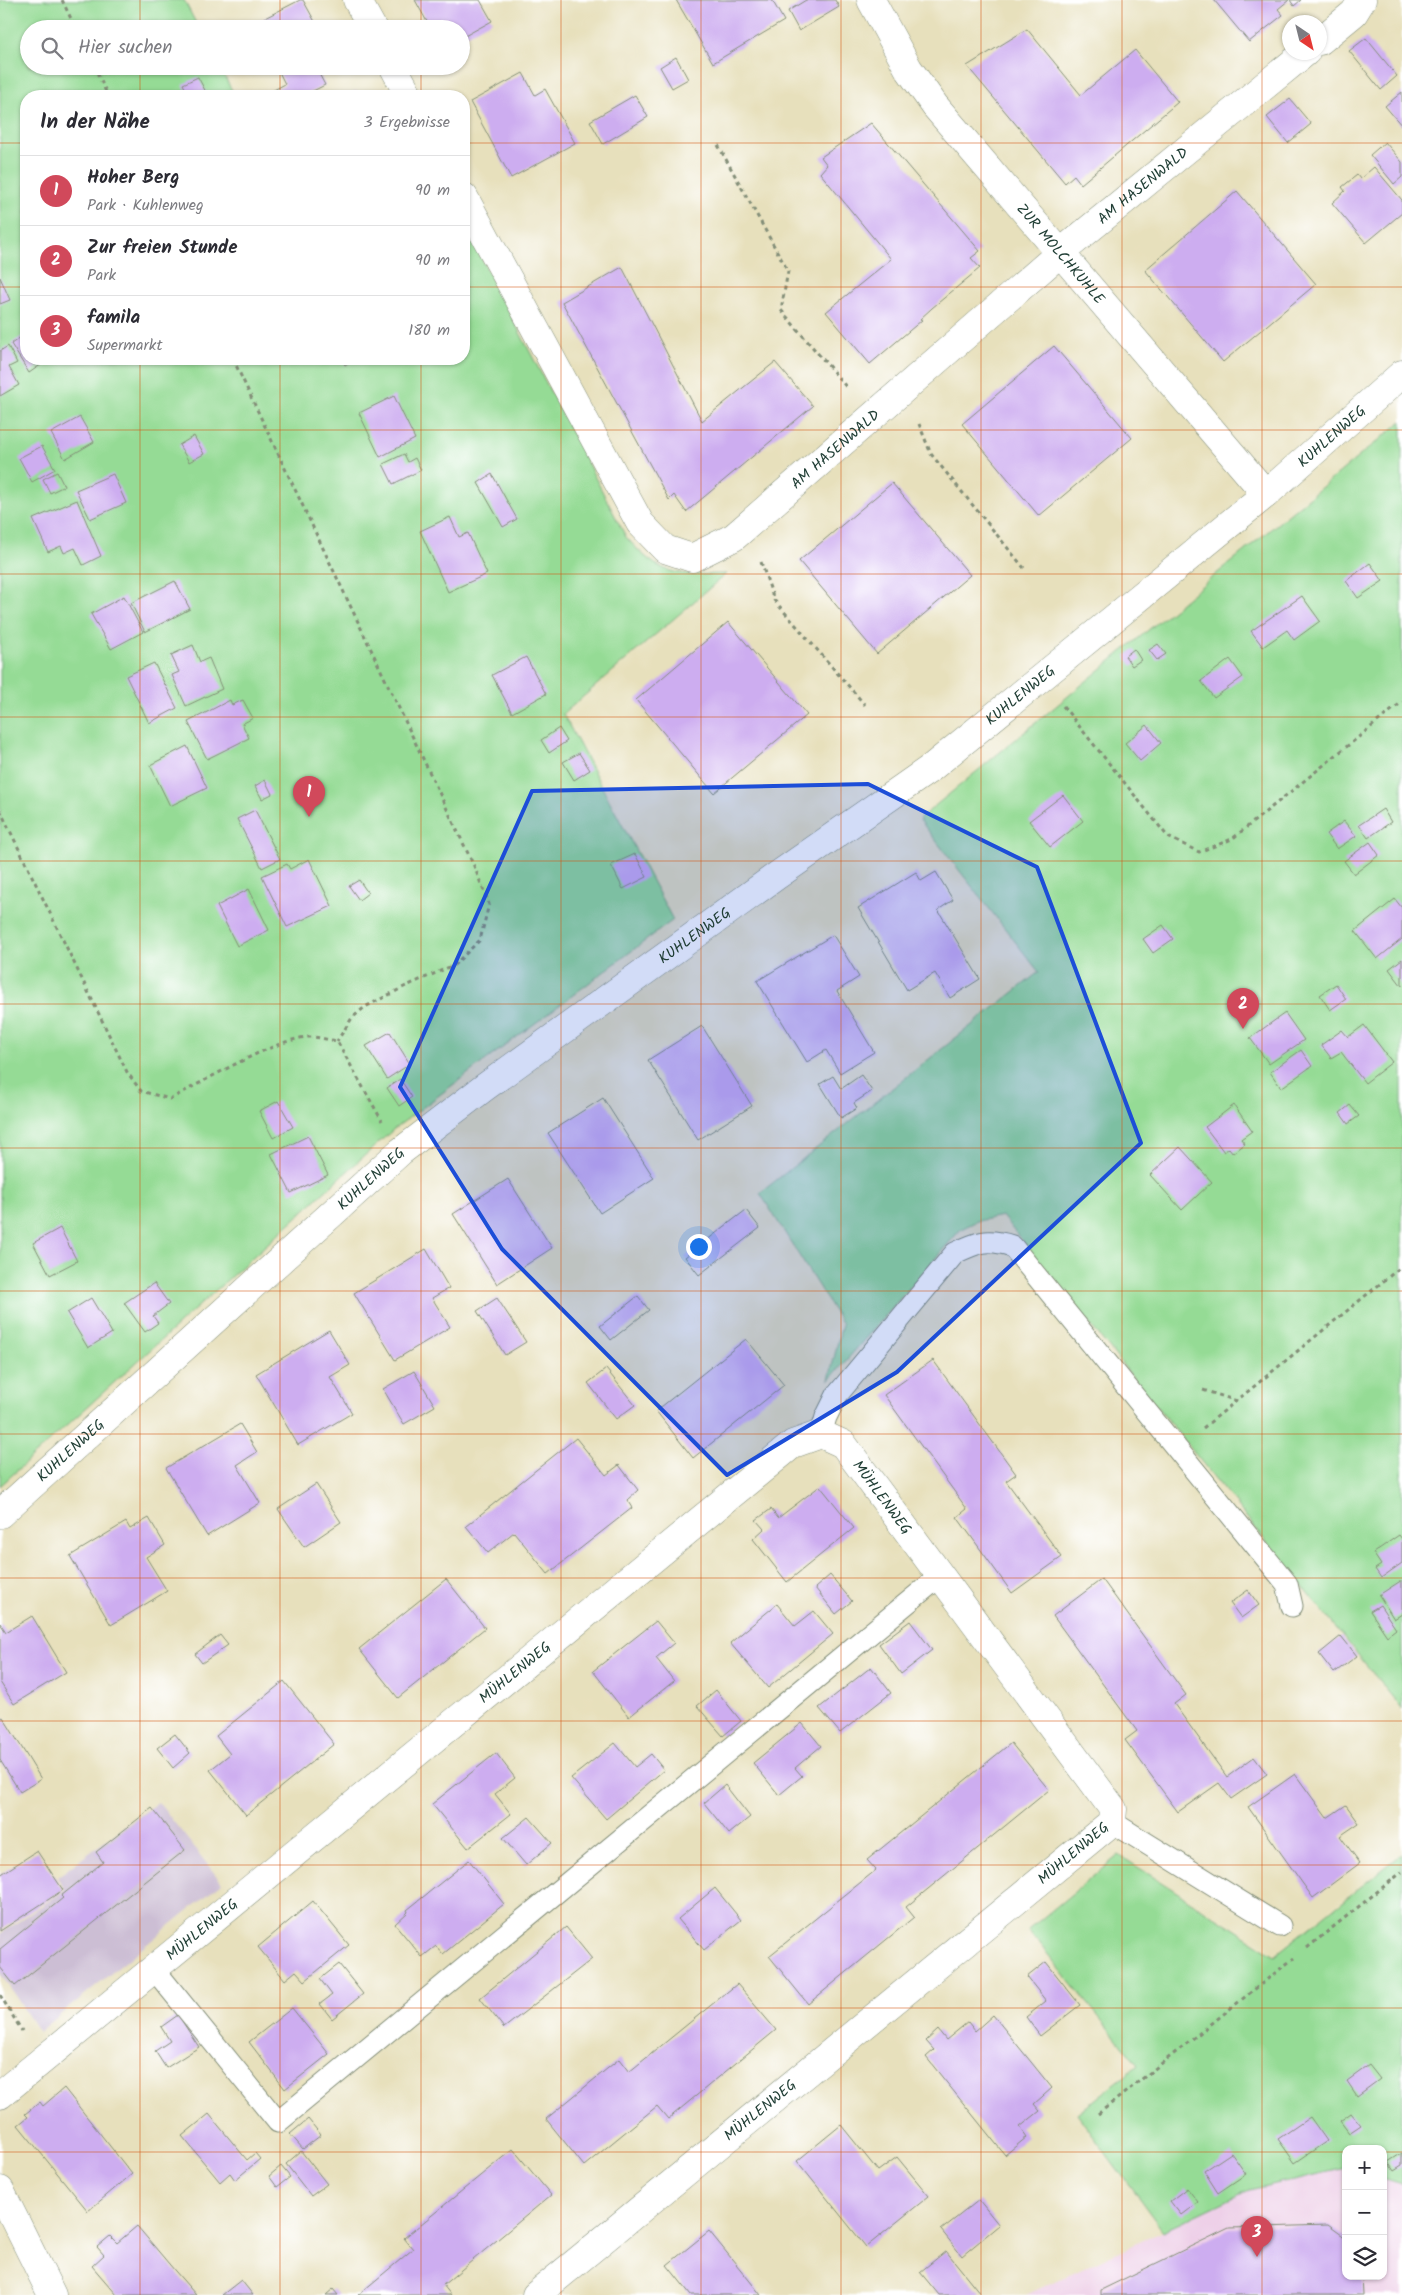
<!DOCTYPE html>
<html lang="de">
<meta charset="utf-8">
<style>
body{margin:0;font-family:Kalam,sans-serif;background:#f7f7f7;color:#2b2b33}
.controls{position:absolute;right:15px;bottom:15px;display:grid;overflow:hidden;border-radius:10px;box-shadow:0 1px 4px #0004}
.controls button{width:45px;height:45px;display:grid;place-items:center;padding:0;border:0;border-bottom:1px solid #e1e1e2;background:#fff;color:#2b2b33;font:25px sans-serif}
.compass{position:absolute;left:1282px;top:15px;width:45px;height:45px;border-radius:50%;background:#fff;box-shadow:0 1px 4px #0004;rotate:145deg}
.you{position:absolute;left:698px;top:1246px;width:18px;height:18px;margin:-12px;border:4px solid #fff;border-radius:50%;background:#1a73e8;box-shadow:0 0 0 8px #1a73e833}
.badge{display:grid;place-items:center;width:32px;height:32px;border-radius:50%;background:#d1495b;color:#fff;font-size:16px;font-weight:700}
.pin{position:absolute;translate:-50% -41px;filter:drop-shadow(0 1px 2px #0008)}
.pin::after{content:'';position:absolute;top:26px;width:18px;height:15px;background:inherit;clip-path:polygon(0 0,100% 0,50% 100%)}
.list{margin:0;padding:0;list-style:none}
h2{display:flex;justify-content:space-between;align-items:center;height:65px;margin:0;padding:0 20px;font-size:21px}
h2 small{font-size:16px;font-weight:400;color:#7c7c81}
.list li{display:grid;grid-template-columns:32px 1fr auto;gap:15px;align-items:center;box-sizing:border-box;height:70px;padding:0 20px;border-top:1px solid #e1e1e2}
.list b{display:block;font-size:19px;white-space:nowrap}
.list p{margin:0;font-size:16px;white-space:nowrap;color:#7c7c81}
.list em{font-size:16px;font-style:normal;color:#7c7c81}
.icon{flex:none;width:28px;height:28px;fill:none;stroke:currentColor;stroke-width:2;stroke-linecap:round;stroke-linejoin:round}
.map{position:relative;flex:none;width:1402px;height:2295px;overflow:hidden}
.search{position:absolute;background:#fff;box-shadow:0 1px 4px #0004;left:20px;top:20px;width:450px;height:55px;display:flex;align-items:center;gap:12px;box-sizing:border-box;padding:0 18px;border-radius:28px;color:#7c7c81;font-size:19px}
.panel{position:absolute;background:#fff;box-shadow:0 1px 4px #0004;left:20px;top:90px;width:450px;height:275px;border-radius:20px}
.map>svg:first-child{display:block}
.built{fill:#eed0e8}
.industrial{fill:#ccbed4}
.green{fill:#95db95;stroke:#5a8c64}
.building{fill:#cdadf0}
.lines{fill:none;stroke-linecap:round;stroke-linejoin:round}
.lane-casing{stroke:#838e78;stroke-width:23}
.street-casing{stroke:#838e78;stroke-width:29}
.path{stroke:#838e78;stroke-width:3;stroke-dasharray:4 4;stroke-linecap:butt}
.lane{stroke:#fff;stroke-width:21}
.street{stroke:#fff;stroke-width:28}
.marked{fill:#1d4ed8;fill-opacity:0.2;stroke:#1d4ed8;stroke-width:4;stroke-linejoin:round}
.grid{fill:none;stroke:#d45610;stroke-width:1;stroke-opacity:0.55}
.labels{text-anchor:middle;stroke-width:5;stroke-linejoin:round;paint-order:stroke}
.street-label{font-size:15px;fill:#1f3d34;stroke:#fff}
</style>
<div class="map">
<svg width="1402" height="2295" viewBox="0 0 1402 2295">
<rect width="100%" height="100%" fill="#fff"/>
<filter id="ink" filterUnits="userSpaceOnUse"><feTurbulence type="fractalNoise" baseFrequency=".02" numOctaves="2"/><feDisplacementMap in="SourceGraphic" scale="10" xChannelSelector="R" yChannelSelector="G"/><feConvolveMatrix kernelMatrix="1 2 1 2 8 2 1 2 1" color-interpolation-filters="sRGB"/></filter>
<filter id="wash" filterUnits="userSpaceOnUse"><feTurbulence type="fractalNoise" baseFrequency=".0096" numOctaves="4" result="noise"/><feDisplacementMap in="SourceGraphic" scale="20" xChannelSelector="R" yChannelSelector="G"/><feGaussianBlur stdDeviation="1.12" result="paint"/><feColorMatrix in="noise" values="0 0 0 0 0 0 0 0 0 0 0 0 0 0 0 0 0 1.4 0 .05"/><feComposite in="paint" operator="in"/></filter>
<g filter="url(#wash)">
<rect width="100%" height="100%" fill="#e7e0bc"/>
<polygon class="built" points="1344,2168 1346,2276 1383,2276 1383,2179 1402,2185 1402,2295 1026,2295 1249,2190"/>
<polygon class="industrial" points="158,1802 222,1883 39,2032 0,1973 0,1934 65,1890 57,1877"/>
<g class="green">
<path d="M0,0H184L199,29H29V66H219L235,96H26V359H464V225L626,537C661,577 676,575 726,574L563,714L673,920L394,1129L0,1486Z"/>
<polygon points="1402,421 1402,1709 1002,1216 977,1221 961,1229 829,1380 842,1324 760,1193 1039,972 919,819"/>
<polygon points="1402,1854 1402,2185 1383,2179 1383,2149 1346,2149 1346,2168 1249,2190 1163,2231 1077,2114 1138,2065 1028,1930 1119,1855 1275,1955"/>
</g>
<g id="blocks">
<g class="building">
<polygon points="300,0 303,0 319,29 256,29 253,24"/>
<polygon points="415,0 480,0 492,21 461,38 461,29 431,29"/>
<polygon points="676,0 772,0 784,21 713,63"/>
<polygon points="806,0 835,0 839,7 799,31 788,11"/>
<polygon points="1214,0 1289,0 1278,9 1283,15 1249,42"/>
<polygon points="1290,0 1301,0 1294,6"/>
<polygon points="1027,29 1081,95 1135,50 1178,102 1081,184 1074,175 1065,183 967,66"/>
<polygon points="1366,38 1397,76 1381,90 1349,51"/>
<polygon points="676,57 688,79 672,88 660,67"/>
<polygon points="276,66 320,66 316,68 325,85 303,96 263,96 285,84"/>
<polygon points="523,73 535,95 545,89 575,143 511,178 470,102"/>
<polygon points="198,77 208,96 189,96 183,84"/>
<polygon points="356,91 359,96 345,96"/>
<polygon points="1402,92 1402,126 1385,106"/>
<polygon points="635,95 648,117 603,144 590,121"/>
<polygon points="1290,99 1311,124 1288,143 1267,117"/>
<polygon points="871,123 980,251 971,258 980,268 932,308 920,319 922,320 870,364 826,312 891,259 820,173 827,165 821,157"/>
<polygon points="1385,142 1402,162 1402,177 1394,184 1370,155"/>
<polygon points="1374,167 1402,200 1402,213 1366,243 1332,203 1345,191 1342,187 1357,175 1360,179"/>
<polygon points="1237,191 1316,284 1223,362 1145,270"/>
<polygon points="622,267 702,421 775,362 813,406 686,512 674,495 669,500 562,302"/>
<polygon points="0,277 10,300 0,304"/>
<polygon points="24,335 26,339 26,359 38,359 42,364 29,373 11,344"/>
<polygon points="8,346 17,363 9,367 19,385 0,396 0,351"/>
<polygon points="1054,346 1132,438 1039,516 962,424"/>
<polygon points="341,359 355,359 345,365"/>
<polygon points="394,396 415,439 380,457 359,413"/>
<polygon points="80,417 94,442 65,459 51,433"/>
<polygon points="194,436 204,454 189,462 179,445"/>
<polygon points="42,446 55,469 32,482 19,458"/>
<polygon points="404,454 408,462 415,458 421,470 393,484 383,464"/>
<polygon points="57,472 64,486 50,493 43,479"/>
<polygon points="113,474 126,503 90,519 76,490"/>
<polygon points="492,474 517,519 503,527 478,483"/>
<polygon points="892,483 970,575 877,654 799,561"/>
<polygon points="77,500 101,556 83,565 75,548 64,553 61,546 48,552 33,519"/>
<polygon points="450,517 459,537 468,533 487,574 448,592 420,531"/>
<polygon points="1370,563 1383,581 1358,598 1346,581"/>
<polygon points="175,581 190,609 145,632 131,603"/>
<polygon points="124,596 143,632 111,649 91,614"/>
<polygon points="1302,596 1320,621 1294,640 1287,630 1263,647 1251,631"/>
<polygon points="728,622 807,715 714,793 636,700"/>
<polygon points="1158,644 1166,654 1157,660 1149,650"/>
<polygon points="193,645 200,662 209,658 222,689 186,706 172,675 179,672 171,655"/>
<polygon points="1134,649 1141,660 1132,666 1125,656"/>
<polygon points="526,657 546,694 512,713 492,675"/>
<polygon points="1230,659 1243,677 1214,698 1201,681"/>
<polygon points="154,663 177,708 149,723 126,676"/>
<polygon points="230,700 232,705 243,700 253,718 242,724 249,738 207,759 188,722"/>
<polygon points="1147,725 1161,743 1140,761 1125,743"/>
<polygon points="559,728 567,741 549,753 541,740"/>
<polygon points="187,746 207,788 170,806 150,765"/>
<polygon points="579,753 590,770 574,780 563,762"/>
<polygon points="265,780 272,794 262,799 255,786"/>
<polygon points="1063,795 1083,821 1050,847 1029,821"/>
<polygon points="1383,809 1391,822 1368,838 1359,825"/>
<polygon points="255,810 280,859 262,868 237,819"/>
<polygon points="1344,821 1356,836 1337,849 1326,834"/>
<polygon points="1370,842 1379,855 1354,874 1344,861"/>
<polygon points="635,854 647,877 623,889 611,865"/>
<polygon points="309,859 332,906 287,927 262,876 287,864 290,869"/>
<polygon points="916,872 921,881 936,872 953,900 938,910 980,979 950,998 935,973 907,990 858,908"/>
<polygon points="359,880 368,893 359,900 349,886"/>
<polygon points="249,889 269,930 237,946 217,906"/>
<polygon points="1395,899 1402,908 1402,939 1377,959 1355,931"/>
<polygon points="1163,925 1173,939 1153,953 1143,939"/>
<polygon points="833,935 859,977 837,991 874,1052 840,1073 826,1050 807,1062 757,981"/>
<polygon points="1402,959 1402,986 1389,969"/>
<polygon points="1336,984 1346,999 1330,1010 1320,995"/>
<polygon points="1285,1013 1304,1040 1269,1064 1250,1038"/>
<polygon points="1364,1025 1392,1062 1365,1083 1341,1052 1331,1058 1321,1045 1342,1030 1348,1037"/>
<polygon points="702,1026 752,1106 698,1140 648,1060"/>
<polygon points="390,1032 410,1064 387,1079 366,1046"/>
<polygon points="1301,1050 1312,1066 1281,1088 1270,1072"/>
<polygon points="861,1075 872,1091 854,1103 857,1108 841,1118 820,1084 833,1076 841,1089"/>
<polygon points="400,1079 412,1097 399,1106 387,1088"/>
<polygon points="603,1098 654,1178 600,1213 548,1133"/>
<polygon points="278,1101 293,1127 273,1138 259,1111"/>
<polygon points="1234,1105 1252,1131 1241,1139 1245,1144 1233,1153 1229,1148 1224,1152 1205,1127"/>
<polygon points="1350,1105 1359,1116 1348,1124 1340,1113"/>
<polygon points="308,1136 328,1175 291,1193 271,1154"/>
<polygon points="1180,1147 1212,1182 1182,1210 1150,1175"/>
<polygon points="508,1179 552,1248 497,1284 453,1214"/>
<polygon points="746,1210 760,1228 699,1275 685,1257"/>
<polygon points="60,1228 77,1261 50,1275 33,1243"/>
<polygon points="426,1249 449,1288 432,1298 450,1327 395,1360 354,1293"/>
<polygon points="154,1283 169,1304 153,1316 158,1323 145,1332 124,1303"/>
<polygon points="638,1296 649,1310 611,1340 600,1326"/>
<polygon points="91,1298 112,1333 88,1348 67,1313"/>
<polygon points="497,1298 526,1342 505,1355 477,1311"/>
<polygon points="329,1330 350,1365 330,1377 352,1413 298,1445 256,1374"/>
<polygon points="746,1339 784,1385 693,1458 656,1411"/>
<polygon points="933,1360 1016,1474 1006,1481 1062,1557 1012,1593 957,1517 967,1509 884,1395"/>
<polygon points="606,1369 635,1405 616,1419 588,1383"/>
<polygon points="414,1371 435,1406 404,1424 383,1389"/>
<polygon points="240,1424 257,1452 237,1465 260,1503 207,1536 166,1468"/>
<polygon points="576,1438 606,1475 619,1465 638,1490 627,1500 632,1508 548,1574 514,1532 488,1553 466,1526"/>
<polygon points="316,1484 341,1522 304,1547 278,1509"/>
<polygon points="820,1486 854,1528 787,1582 753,1539 764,1529 756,1520 771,1509 778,1518"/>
<polygon points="149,1518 165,1545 146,1557 167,1591 111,1625 70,1556 126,1522 130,1529"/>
<polygon points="1399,1535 1402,1539 1402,1563 1381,1578 1375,1569 1381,1565 1373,1553"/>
<polygon points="830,1575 852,1601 836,1614 815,1588"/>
<polygon points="446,1579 485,1628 398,1698 359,1649"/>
<polygon points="1102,1579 1186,1695 1174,1704 1227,1777 1254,1757 1267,1774 1231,1799 1219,1783 1178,1812 1125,1740 1137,1731 1053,1616"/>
<polygon points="1402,1580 1402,1614 1394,1619 1379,1595"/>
<polygon points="1248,1590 1259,1605 1241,1618 1230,1603"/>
<polygon points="777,1604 795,1626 814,1611 833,1634 768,1688 730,1643"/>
<polygon points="1380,1605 1396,1629 1387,1636 1370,1611"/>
<polygon points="32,1616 66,1672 14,1704 0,1682 0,1623 6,1632"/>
<polygon points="656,1621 674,1643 656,1658 674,1681 629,1717 593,1671"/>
<polygon points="910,1621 932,1650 901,1674 879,1644"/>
<polygon points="220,1635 228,1645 202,1663 195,1654"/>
<polygon points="1341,1636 1357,1656 1334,1673 1319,1654"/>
<polygon points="871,1667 891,1693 840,1733 819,1708"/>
<polygon points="284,1681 334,1744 246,1815 210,1770 230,1754 216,1736"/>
<polygon points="716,1690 741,1721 723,1736 697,1706"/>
<polygon points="3,1717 41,1779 20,1792 0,1760 0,1719"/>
<polygon points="802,1723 821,1746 795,1768 802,1776 779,1795 753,1763"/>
<polygon points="175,1734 190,1753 173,1768 157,1748"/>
<polygon points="615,1743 635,1767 651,1754 664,1770 606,1819 571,1778"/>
<polygon points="1011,1743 1049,1790 906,1907 914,1917 808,2004 769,1956 876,1870 867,1860"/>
<polygon points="496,1753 515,1778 495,1794 511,1814 468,1848 432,1804"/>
<polygon points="1295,1774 1327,1818 1346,1805 1359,1823 1340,1836 1360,1863 1313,1898 1248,1807"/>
<polygon points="725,1785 750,1817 729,1834 704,1803"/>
<polygon points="152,1808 185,1850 15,1986 0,1967 0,1949 63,1898 61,1896 103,1862 96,1852"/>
<polygon points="529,1817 552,1843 526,1865 503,1838"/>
<polygon points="37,1851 63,1890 0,1931 0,1875"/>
<polygon points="469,1860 504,1904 443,1954 436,1946 422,1957 395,1924 408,1912 407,1910"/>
<polygon points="715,1888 741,1920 704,1950 678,1919"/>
<polygon points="313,1901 349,1945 305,1981 296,1971 285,1980 258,1947"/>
<polygon points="566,1927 592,1959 504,2028 480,1998"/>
<polygon points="1046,1962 1080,2005 1040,2036 1026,2017 1046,2001 1027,1977"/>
<polygon points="339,1964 363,1994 332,2019 320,2004 332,1995 320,1979"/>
<polygon points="737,1984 776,2030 668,2119 657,2106 584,2166 546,2119 619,2059 629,2072"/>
<polygon points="292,2008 329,2054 285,2089 249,2042"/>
<polygon points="178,2015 199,2047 166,2068 155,2051 170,2041 161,2027"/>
<polygon points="993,2015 1052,2088 1034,2104 1040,2111 1020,2127 1027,2137 1005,2155 926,2057 934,2050 926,2041 938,2030 946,2040 968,2022 975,2031"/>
<polygon points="1369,2065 1380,2079 1357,2096 1347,2081"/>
<polygon points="64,2088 132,2174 88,2211 18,2125 28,2117 25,2114 40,2102 43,2106"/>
<polygon points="1351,2113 1361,2125 1349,2133 1340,2121"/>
<polygon points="209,2114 247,2160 255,2153 260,2159 235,2180 230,2173 220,2182 182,2136"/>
<polygon points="1310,2117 1327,2141 1295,2163 1278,2139"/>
<polygon points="308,2119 321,2135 303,2149 290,2134"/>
<polygon points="841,2125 878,2171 897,2157 929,2196 866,2247 797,2161"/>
<polygon points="513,2149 551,2195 443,2285 451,2295 358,2295 413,2249 404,2238"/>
<polygon points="301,2151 327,2184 311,2196 286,2164"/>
<polygon points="1231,2153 1246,2174 1218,2193 1204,2171"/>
<polygon points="1402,2153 1402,2166 1394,2171 1388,2162"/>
<polygon points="281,2166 290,2177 277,2187 269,2176"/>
<polygon points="1187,2188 1198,2202 1181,2215 1170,2201"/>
<polygon points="979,2200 999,2225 962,2256 941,2230"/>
<polygon points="1328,2225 1346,2238 1346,2276 1362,2276 1363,2295 1101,2295 1101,2290 1229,2228"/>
<polygon points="137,2226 175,2271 196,2295 117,2295 92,2266 104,2255 97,2247 110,2236 117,2243"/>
<polygon points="709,2231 745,2275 761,2295 691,2295 667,2265"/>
<polygon points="946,2251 980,2293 977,2295 939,2295 920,2272"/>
<polygon points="241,2280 253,2295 222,2295"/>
<polygon points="333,2289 338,2295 326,2295"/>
</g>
</g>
</g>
<g filter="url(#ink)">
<use href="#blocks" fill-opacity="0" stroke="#838e78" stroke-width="1"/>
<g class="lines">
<defs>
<g id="lane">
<path d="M821,1434L826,1417L837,1395L955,1253C978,1242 987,1238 1012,1246L1287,1584L1292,1606"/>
<polyline points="1112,1822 1280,1926"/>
<polyline points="154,1969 278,2122 940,1576"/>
</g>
<g id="street">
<polyline points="357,0 373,29"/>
<path id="s1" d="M871,0L908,68L935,106L1266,494"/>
<polyline points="1320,41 1354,13 1362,0"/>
<polyline points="393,66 409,96"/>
<path id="s2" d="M464,197L640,523L665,549L692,558L734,537L1060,253L1306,52"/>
<path id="s3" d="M0,1514L400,1152L485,1087L775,877L931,768L1266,494L1402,374"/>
<path id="s4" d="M0,2095L793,1444L821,1434L843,1444L1113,1809L1112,1822L536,2295"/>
<polyline points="0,2190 52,2295"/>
</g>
</defs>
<use href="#lane" class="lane-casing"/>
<use href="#street" class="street-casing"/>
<g class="path">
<polyline points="62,0 76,29"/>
<polyline points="94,66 108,96"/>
<polyline points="718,145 788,271 781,310 848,389"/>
<polyline points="233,359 474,866 489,904 480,940 454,965 404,987 365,1007 352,1018 337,1041"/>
<polyline points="919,424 931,454 1024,568"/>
<polyline points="761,562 774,600 865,705"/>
<polyline points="1063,706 1168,837 1199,852 1232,839 1402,702"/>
<path d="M0,810L127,1072L141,1091L170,1099C201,1083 278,1037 310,1037C319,1037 328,1040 337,1041L382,1121"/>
<polyline points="1203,1390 1237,1401"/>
<polyline points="1203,1428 1402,1266"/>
<polyline points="1307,1948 1402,1872"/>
<polyline points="0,1995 22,2031"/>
<polyline points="1098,2114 1294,1958"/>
</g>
<use href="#lane" class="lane"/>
<use href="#street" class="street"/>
</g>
</g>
<path class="marked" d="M868,784L1037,867L1141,1143L897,1372L727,1475L502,1249L400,1087L532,791Z"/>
<path class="grid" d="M140,0V29M280,0V29M421,0V29M561,0V2295M701,0V2295M841,0V2295M981,0V2295M1122,0V2295M1262,0V2295M140,66V96M280,66V96M421,66V96M0,143H26M464,143H1402M0,287H26M464,287H1402M140,359V2295M280,359V2295M421,359V2295M0,430H1402M0,574H1402M0,717H1402M0,861H1402M0,1004H1402M0,1148H1402M0,1291H1402M0,1434H1402M0,1578H1402M0,1721H1402M0,1865H1402M0,2008H1402M0,2152H1346M1383,2152H1402"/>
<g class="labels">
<g class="street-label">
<text dy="5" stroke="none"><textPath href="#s2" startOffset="1021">AM HASENWALD</textPath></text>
<text dy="5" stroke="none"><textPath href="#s1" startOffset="318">ZUR MOLCHKUHLE</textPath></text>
<text dy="5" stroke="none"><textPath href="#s3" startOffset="1715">KUHLENWEG</textPath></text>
<text dy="5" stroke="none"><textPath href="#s2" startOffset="616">AM HASENWALD</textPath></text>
<text dy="5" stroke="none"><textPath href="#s3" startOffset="1310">KUHLENWEG</textPath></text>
<text dy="5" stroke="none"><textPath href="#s3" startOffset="905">KUHLENWEG</textPath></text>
<text dy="5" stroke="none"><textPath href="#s3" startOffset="500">KUHLENWEG</textPath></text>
<text dy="5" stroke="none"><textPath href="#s3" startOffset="95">KUHLENWEG</textPath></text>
<text dy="5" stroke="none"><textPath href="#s4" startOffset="1146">MÜHLENWEG</textPath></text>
<text dy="5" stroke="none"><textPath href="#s4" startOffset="666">MÜHLENWEG</textPath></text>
<text transform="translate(1073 1853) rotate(-40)" y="5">MÜHLENWEG</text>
<text dy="5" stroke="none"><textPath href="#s4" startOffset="261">MÜHLENWEG</textPath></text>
<text transform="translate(760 2110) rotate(-39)" y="5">MÜHLENWEG</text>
</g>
</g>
</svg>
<div class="controls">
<button>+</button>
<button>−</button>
<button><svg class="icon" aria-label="layers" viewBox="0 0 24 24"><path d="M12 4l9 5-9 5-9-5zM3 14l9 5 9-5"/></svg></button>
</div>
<svg class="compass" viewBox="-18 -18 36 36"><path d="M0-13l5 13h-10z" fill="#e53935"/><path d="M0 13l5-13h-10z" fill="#7c7c81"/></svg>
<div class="you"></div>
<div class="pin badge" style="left:309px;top:817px">1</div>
<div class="pin badge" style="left:1243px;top:1029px">2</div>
<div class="pin badge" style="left:1257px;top:2257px">3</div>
<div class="search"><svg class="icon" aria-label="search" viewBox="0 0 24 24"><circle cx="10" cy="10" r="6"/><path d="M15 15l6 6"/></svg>Hier suchen</div>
<section class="panel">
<h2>In der Nähe<small>3 Ergebnisse</small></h2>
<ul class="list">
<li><span class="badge">1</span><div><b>Hoher Berg</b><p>Park · Kuhlenweg</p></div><em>90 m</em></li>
<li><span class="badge">2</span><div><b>Zur freien Stunde</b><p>Park</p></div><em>90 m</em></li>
<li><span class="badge">3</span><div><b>famila</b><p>Supermarkt</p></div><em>180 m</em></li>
</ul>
</section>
</div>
